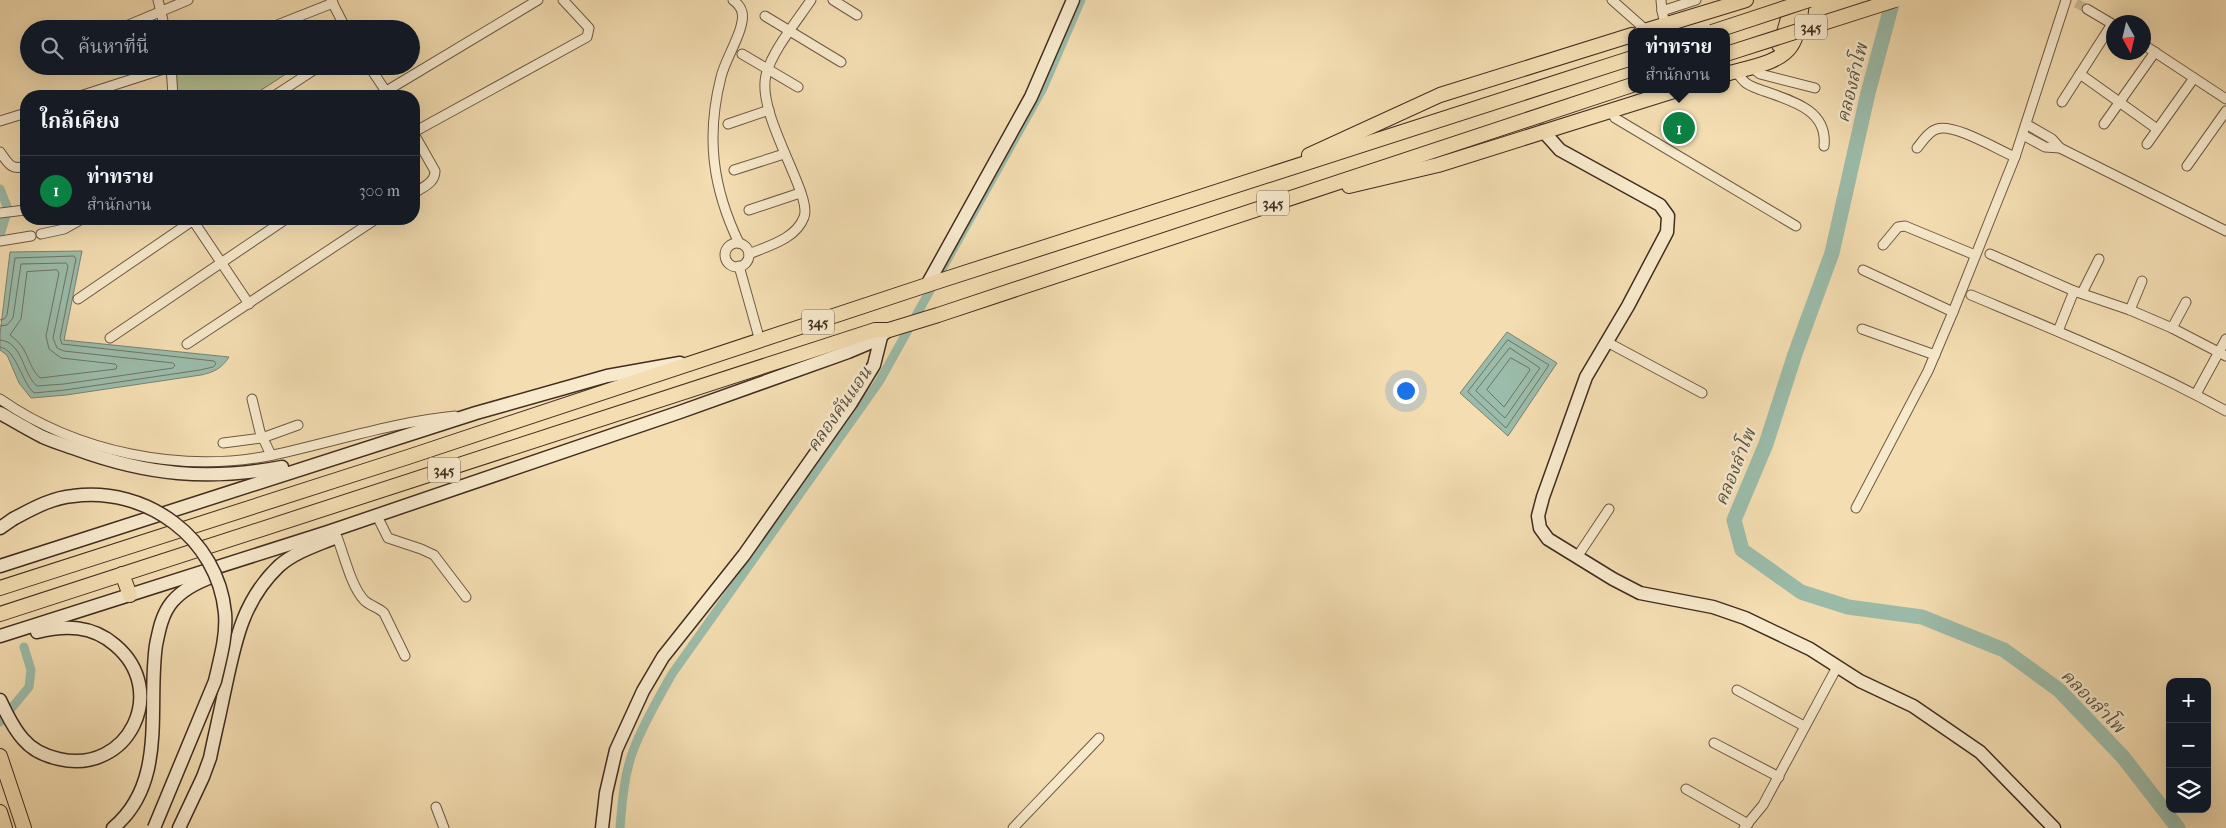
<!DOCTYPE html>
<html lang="th">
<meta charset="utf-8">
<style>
body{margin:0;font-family:"IM FELL French Canon","Noto Serif Thai",serif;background:#242831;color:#f1f3f6}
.controls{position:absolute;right:15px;bottom:15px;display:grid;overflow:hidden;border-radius:10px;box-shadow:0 5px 20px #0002}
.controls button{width:45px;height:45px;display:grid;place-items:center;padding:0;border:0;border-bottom:1px solid #363941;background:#171b24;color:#f1f3f6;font:25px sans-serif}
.compass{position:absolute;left:2106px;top:15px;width:45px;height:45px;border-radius:50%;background:#171b24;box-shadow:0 5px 20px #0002;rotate:172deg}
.you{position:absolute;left:1405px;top:390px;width:18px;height:18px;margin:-12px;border:4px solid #fff;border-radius:50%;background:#1a73e8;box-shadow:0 0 0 8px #1a73e833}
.badge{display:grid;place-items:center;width:32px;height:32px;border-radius:50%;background:#0b8043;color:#fff;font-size:16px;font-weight:700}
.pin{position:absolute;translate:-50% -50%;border:2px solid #fff;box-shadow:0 1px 5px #0006}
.popup{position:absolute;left:1628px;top:28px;width:102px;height:65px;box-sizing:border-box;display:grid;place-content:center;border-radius:10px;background:#171b24;filter:drop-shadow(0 1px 4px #0005);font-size:16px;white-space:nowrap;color:#9ea1a6}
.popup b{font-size:19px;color:#f1f3f6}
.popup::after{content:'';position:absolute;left:50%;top:100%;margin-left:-10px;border:10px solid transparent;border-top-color:#171b24}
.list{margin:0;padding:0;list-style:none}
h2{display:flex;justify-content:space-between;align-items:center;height:65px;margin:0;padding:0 20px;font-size:21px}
h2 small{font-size:16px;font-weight:400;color:#9ea1a6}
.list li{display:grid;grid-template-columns:32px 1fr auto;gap:15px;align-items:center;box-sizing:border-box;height:70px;padding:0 20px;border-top:1px solid #363941}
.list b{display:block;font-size:19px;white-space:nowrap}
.list p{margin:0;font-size:16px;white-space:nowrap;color:#9ea1a6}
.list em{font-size:16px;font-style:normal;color:#9ea1a6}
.icon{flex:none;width:28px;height:28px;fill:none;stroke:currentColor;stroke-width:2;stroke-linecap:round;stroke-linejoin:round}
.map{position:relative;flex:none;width:2226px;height:828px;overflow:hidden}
.search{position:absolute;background:#171b24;box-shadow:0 5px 20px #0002;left:20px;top:20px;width:400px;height:55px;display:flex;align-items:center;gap:12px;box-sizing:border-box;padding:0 18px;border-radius:28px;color:#9ea1a6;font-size:19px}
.panel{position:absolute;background:#171b24;box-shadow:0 5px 20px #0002;left:20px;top:90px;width:400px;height:135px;border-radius:20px}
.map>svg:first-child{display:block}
.green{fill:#b5c290;stroke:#7b7858}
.water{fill:#9bbcaa;stroke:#778373}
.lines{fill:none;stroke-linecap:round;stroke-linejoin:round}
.shore{stroke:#6e7465;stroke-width:1}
.canal{stroke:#9bbcaa;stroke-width:9}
.river{stroke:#9bbcaa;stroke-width:15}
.street-tunnel{stroke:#cfba94;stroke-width:9;stroke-dasharray:9 4.5;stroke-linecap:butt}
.street-casing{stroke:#6e5944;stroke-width:11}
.secondary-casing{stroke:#412d20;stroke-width:15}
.primary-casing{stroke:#412d20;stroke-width:16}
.street{stroke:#f7e9cc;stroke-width:9}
.secondary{stroke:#f7e9cc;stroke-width:12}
.primary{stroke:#f3ddb1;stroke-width:14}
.secondary-bridge-casing{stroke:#412d20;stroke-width:15;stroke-linecap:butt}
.primary-bridge-casing{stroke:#412d20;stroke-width:16;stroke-linecap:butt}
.secondary-bridge{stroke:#f7e9cc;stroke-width:12}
.primary-bridge{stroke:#f3ddb1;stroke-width:14}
.labels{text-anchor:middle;stroke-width:5;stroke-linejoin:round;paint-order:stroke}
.shield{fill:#f7e9cc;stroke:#786554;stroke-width:1}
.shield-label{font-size:15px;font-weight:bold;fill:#412d20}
.water-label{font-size:18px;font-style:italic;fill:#585142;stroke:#f7e9cc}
</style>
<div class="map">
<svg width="2226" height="828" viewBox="0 0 2226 828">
<rect width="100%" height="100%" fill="#f3ddb1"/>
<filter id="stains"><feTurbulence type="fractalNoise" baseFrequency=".004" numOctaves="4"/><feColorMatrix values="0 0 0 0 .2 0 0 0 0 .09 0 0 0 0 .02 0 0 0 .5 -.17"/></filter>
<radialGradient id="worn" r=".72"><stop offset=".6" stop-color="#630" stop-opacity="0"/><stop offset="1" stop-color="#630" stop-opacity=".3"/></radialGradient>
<polygon class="green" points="184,66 298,66 252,96 177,96 175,70"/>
<g class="water">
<path d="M82,251L64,340L229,357C221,369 214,372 201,375L66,395L31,398L19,383L7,355L0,350V334L10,252Z"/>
<polygon points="1507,332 1557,363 1508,436 1460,393"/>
</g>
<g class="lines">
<g class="shore">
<path d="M57,270L59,273L46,336L49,349L61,358L115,364L117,366L116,369L40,378C26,364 30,349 10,335L21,319L27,272Z"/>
<path d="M0,320L4,319L7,315L15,258L74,256L76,259L60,338L62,344L214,361L216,364L213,367L200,370L65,390L34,393C21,381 16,349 0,347"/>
<path d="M0,326L7,325L13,318L21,264L66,263L68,266L53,338L57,348L64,351L173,363L175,365L173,368L64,384L37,386C22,373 23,342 0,340"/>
<polygon points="1508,340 1549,365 1506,428 1468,392"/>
<polygon points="1510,348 1540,368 1505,418 1476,391"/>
<polygon points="1511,358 1529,368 1530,370 1504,407 1487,390"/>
</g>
<g class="canal">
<polyline points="0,189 8,209 0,235"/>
<polyline points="0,722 29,687 31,670 24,647"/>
<path d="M620,828C622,803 624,775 633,751C643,724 658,699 672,674L879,382L1043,88L1081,0"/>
</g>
<polyline class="river" points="1893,0 1868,93 1832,253 1795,354 1766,444 1734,520 1742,550 1801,592 1848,607 1922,617 2004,650 2059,690 2123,757 2178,828"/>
<polyline class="street-tunnel" points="2076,3 2087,9"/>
<defs>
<g id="street">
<polyline points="158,0 165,29"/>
<polyline points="331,0 346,29"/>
<path d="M733,0C737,3 741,8 742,12C746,28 725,59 721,77C706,136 712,187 739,243"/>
<polyline points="833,0 857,15"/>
<polyline points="1612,0 1646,30"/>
<polyline points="1661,0 1662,11"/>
<polyline points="2087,9 2114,25"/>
<polyline points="765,16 841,62"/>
<polyline points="1665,24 1662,11 1696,0"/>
<polyline points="119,29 188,0"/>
<polyline points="267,29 333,3"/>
<polyline points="388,29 391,28"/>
<polyline points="2144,45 2226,99"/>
<polyline points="742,54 798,87"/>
<polyline points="171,66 173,96"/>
<polyline points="369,66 389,96"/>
<polyline points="1751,67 1760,74 1815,88"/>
<path d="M1736,71C1739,75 1742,80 1746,83C1751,87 1759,89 1764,91C1792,101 1828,110 1824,146"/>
<polyline points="2080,74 2157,129"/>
<polyline points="80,96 173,66"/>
<polyline points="274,96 320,66"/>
<polyline points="378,96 538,0"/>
<polyline points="2062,102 2112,24"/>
<polyline points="1611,111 1615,118 1796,226"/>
<polyline points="0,121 26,113"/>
<polyline points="728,124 769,110"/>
<polyline points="2026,124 2052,139 2060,148"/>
<polyline points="2104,124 2155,52"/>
<polyline points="414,132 587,37 589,28 563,0"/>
<path d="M414,134L435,171C435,183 423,187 414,193"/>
<polyline points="2023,135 2045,147 2060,148 2226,231"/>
<polyline points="2147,144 2194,78"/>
<path d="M1917,148C1922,142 1929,131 1937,129C1954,123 1998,150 2015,157"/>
<path d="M0,152C8,163 11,171 26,166"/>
<polyline points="2187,166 2226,111"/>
<polyline points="734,170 784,154"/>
<polyline points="749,210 800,193"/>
<polyline points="0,213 25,210"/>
<polyline points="192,219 249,304"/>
<polyline points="41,234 64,229 82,219"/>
<polyline points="0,241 31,236"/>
<circle cx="737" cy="255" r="12"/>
<polyline points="1883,245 1898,227 1905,226 1975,255"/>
<path d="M749,254C768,246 796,239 804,217C813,195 756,115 766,75C772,51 797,21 811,0"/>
<polyline points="1990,254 2074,291 2130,310 2172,328 2226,356"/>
<polyline points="739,266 760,341"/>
<polyline points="1863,270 1953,312"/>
<polyline points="2082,293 2099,259"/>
<path d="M1971,295C2057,331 2144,366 2226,411"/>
<polyline points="78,299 195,219"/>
<polyline points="2130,310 2142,281"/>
<polyline points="2172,328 2186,302"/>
<polyline points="1862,329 1935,355"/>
<polyline points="2058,331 2074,291"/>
<polyline points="110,338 286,219"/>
<polyline points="1607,342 1702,393"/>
<polyline points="187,344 376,219"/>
<polyline points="2196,394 2226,339"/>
<path d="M0,399C76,452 181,474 273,455C333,442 393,422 455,416"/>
<polyline points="252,399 260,432 271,455"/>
<polyline points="223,443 262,438 298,425"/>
<polyline points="1856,508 1928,371 1953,312 2015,157 2066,0"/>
<polyline points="379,520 388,538 421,549 434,555 466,597"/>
<path d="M337,537C344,555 351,586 364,600C370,606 378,607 384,613L405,656"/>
<polyline points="1577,557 1609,509"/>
<polyline points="1737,690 1804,726"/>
<polyline points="1714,743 1779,777"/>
<polyline points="1686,789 1748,824"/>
<polyline points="436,807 444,828"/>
<polyline points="1013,828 1099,738"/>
<polyline points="1744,828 1763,805 1837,667"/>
</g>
<g id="secondary">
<polyline points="1543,131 1560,150 1660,205 1668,216 1667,232 1628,306 1586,377 1543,497 1538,516 1540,528 1548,539 1613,579 1640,593 1713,607 1745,618 1810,649 1860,681 1913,706 1980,752 2054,828"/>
<polyline points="927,285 1031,97 1073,0"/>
<path d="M0,413C14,421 29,430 43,437C54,442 65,445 76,449C147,475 208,481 282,467"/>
<polyline points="0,528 13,519"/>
<polyline points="0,566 476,413 607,376 680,363"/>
<polyline points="0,636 328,532 680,412 848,352 874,341 889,330"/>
<path d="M0,700C6,713 13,728 23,739C32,750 45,756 59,759C128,775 170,691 115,645C92,625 65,625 37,632"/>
<path d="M113,828C168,782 147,707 156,645C159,630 162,614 172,602C182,590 200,581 214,576"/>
<path d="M179,828L203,777L210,758C214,738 219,718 223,698C234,648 240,603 279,566C295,552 315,546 334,538"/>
<polyline points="602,828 606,793 616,750 643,691 663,657 744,555 851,403 874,365 882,333"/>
</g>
<g id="primary">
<polyline points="1641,32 1746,0"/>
<polyline points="1779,45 1782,40 1793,0"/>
<path d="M1726,74C1746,68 1779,64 1791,46C1799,35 1801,14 1802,0"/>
<polyline points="1309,155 1440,95 1632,35"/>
<polyline points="1349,186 1438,165 1680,89"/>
<polyline points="122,574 130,595"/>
<polyline points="0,588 408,457 933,283 1632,58"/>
<polyline points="0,614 875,330 889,330 938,315 1632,85"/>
<polyline points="0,756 24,828"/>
<polyline points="0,812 5,828"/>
</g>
</defs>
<use href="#street" class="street-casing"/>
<use href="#secondary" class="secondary-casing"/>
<use href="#primary" class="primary-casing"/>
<use href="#street" class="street"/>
<use href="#secondary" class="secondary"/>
<use href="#primary" class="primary"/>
<defs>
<path id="secondary-bridge" d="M13,519C32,509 51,498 73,496C146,486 218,538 225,613C227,636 220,659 215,681L154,828"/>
<g id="primary-bridge">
<polyline points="1712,32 1809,0"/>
<polyline points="1726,54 1895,0"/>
</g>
</defs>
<use href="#secondary-bridge" class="secondary-bridge-casing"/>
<use href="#primary-bridge" class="primary-bridge-casing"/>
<use href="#secondary-bridge" class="secondary-bridge"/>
<use href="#primary-bridge" class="primary-bridge"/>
</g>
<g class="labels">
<g class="shield">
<rect x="1795" y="14.5" width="32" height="25" rx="4"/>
<rect x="1257" y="190.5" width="32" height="25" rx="4"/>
<rect x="802" y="309.5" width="32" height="25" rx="4"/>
<rect x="428" y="457.5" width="32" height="25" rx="4"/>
</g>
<g class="shield-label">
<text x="1811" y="32">345</text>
<text x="1273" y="208">345</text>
<text x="818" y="327">345</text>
<text x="444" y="475">345</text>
</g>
<g class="water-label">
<text transform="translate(1852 83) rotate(-76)" y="6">คลองลำโพ</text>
<text transform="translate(839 409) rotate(-55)" y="6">คลองคันแอน</text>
<text transform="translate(1735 467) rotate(-68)" y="6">คลองลำโพ</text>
<text transform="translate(2093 701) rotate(45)" y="6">คลองลำโพ</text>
</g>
</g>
<rect width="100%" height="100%" filter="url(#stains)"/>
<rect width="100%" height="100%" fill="url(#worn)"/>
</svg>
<div class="controls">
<button>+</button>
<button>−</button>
<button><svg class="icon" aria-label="layers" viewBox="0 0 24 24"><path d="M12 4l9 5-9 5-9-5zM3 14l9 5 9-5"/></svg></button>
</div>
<svg class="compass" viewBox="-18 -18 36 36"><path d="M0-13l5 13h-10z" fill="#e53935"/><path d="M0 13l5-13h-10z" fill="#9ea1a6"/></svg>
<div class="you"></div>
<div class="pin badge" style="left:1679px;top:128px">1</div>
<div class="popup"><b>ท่าทราย</b>สำนักงาน</div>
<div class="search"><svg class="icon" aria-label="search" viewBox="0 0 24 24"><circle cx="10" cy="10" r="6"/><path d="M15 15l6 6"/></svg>ค้นหาที่นี่</div>
<section class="panel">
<h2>ใกล้เคียง<small></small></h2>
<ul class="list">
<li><span class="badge">1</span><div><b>ท่าทราย</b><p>สำนักงาน</p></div><em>300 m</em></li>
</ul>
</section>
</div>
